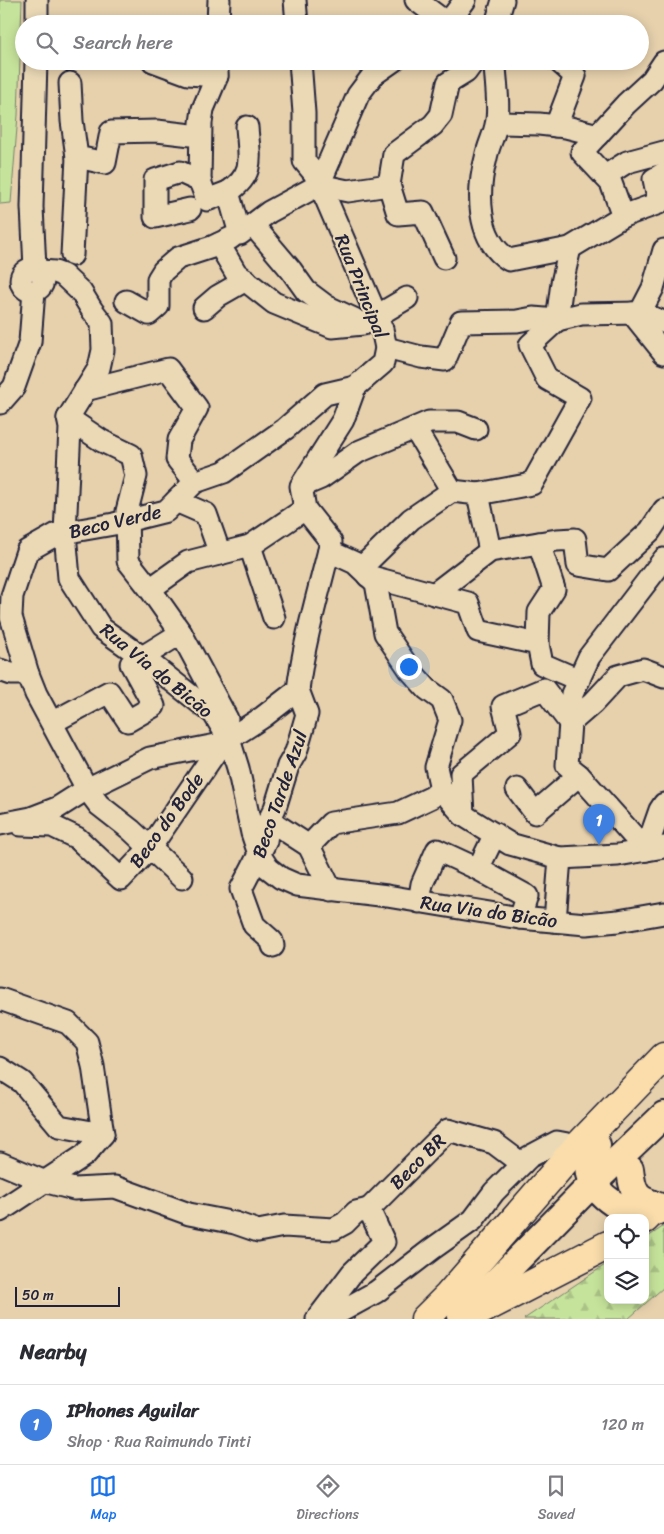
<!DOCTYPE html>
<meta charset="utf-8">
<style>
body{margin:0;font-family:Sriracha,sans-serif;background:#f7f7f7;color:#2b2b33}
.controls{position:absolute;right:15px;bottom:15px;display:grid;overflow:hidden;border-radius:10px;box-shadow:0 2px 12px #0003}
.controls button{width:45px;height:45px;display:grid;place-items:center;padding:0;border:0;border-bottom:1px solid #e1e1e2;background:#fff;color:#2b2b33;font:25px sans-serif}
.scale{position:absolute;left:15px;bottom:12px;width:105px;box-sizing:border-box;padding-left:5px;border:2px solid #22223b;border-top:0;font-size:14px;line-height:18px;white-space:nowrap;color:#22223b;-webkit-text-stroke:4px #ebd9b6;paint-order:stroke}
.you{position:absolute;left:408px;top:666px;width:18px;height:18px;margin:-12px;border:4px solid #fff;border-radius:50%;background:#1a73e8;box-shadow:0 0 0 8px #1a73e833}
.badge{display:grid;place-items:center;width:32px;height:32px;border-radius:50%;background:#1a73e8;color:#fff;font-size:16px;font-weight:700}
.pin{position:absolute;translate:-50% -41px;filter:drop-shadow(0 1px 2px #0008)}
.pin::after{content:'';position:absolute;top:26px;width:18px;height:15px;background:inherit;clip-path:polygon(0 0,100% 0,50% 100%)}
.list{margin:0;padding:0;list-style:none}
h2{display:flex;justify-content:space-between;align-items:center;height:65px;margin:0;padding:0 20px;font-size:21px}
h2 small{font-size:16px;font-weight:400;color:#7c7c81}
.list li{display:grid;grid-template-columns:32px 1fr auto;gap:15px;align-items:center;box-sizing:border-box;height:80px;padding:0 20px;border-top:1px solid #e1e1e2}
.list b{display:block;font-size:19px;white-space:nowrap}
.list p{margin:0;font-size:16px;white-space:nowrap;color:#7c7c81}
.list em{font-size:16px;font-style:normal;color:#7c7c81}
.icon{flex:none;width:28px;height:28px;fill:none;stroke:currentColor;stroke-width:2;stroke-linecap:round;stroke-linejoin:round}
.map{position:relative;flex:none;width:664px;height:1319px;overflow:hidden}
.search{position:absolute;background:#fff;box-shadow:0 2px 12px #0003;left:15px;right:15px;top:15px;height:55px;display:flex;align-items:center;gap:12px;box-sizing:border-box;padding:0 18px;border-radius:28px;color:#7c7c81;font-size:19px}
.sheet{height:145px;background:#fff}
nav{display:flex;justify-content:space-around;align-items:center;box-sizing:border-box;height:70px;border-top:1px solid #e1e1e2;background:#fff;font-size:14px;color:#7c7c81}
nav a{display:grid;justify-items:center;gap:2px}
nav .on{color:#1a73e8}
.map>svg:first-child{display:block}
.forest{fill:url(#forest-firs);stroke:#74826b}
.park{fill:#c6e39b;stroke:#74826b}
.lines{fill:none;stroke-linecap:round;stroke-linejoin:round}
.minor-casing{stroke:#22223b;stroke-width:25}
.major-casing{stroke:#22223b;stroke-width:30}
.highway-casing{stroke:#22223b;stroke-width:31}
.minor{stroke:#ebd9b6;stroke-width:21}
.major{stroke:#faddab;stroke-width:26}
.highway{stroke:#faddab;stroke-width:28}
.labels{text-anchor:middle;stroke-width:4;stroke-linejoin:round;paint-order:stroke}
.street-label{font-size:19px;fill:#22223b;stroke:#ebd9b6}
</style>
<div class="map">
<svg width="664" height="1319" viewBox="0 0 664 1319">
<defs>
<pattern id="forest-firs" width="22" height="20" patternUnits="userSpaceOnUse" patternTransform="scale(1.25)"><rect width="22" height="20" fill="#c6e39b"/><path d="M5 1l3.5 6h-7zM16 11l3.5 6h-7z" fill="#aac286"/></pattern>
</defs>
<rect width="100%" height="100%" fill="#e7d1ad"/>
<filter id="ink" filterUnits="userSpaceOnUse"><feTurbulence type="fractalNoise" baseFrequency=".02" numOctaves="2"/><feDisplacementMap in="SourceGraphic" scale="10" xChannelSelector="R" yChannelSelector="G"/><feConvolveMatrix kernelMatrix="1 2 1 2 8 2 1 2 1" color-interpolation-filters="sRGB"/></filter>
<g filter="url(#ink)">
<polygon class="forest" points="664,1226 664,1287 628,1319 524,1319 608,1263 608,1300 645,1300 645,1239"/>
<polygon class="park" points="0,0 22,0 18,115 11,203 0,204"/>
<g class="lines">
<defs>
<g id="minor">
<polyline points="295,0 297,24"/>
<polyline points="416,0 444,21"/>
<polyline points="37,24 37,0"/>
<polyline points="218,24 219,0"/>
<polyline points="441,24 454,15 465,0"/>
<polyline points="496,24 503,0"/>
<polyline points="153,61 188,74 217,76"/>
<path d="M490,61L495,67C496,82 500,110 496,125C494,136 488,146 486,158C477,191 476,239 509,260L570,248L623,216L611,183L582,152L626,104L652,80L664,62"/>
<polyline points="70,83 72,121 77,157 105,163 111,132 157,131 200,136"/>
<polyline points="497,123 539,124 566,127 598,135"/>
<polyline points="556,126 575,76 558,61"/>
<polyline points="605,176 627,162 664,152"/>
<polyline points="200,181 201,123 203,109 217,76 217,61"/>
<polyline points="319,185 348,191 389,185 394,154 433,125 441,115 448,83 466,72 474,61"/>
<polyline points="319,185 358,95 373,75 393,61"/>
<polyline points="389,185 398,214 423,212 444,258"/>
<path d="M228,192C256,174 249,156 247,127"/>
<polyline points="190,209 155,217 155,180 180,172 200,181 207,200 228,192 240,234 269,212 319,185"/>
<polyline points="623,216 659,203 654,179 664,173"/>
<polyline points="253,225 291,270 306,291 326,306 354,319 359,324"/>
<polyline points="219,244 236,273 274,303 332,327 363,324 407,298"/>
<polyline points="72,255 77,157"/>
<polyline points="35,268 32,207 36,61"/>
<circle cx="32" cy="280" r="11"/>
<polyline points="40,271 55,272 63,275 81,292 92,310 102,323 103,350 99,368 68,418 70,428 65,533 69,578 101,628 142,657 214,714 229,739 238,768 252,833 259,854 268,868 281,878 297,885 387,896 520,918 586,924 618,921 664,913"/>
<polyline points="126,301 149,314 158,306 158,279 163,271 178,258 212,247 231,238"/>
<polyline points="204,308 218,296 246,280"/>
<polyline points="632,313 664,353"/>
<polyline points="640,313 653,288 664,250"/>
<polyline points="386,348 421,357 445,360 461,322 517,321 533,318 557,320 581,314 640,313 664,322"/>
<polyline points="85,390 168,369 197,408 179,440 177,459 195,482"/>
<polyline points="0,403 14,387 30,342 34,291"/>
<polyline points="68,418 102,441 131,455 136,476 127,511 128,561 150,589 188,562 250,546 305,509"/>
<polyline points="415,429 452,491"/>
<polyline points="302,486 321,478 358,452 429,422 458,422 476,429"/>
<polyline points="478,494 490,551"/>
<polyline points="176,501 206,514 220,554"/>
<polyline points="250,546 274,618"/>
<polyline points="329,551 355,563 376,583 385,633 410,670 427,689 442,700 450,720 436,767 441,789 463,815 510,844 560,858 618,855 664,847"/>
<polyline points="361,568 411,519 452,491 478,494 532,484 580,398 547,379 530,345 557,320 562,283 570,248"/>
<polyline points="368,576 468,603 478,631 538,644 542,664 579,680"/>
<polyline points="150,589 181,633 227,719"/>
<polyline points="434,594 490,551 557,540 575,539 578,565 608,570 650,531 664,510"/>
<polyline points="538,644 539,612 554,589 539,543"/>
<polyline points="0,670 11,674 28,674 36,694 87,789 99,805 131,830 182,878"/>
<polyline points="28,674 11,617 12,596 27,551 57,534 114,524 166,511 195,482 224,472 285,429 325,394 355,387"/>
<polyline points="53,722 109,692 128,721 154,706 131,664 181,633"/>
<polyline points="570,723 593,703 618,676 643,669 664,677"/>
<polyline points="517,789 535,813 579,775"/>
<polyline points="463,815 461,774 510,733 503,706 544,689 570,723"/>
<polyline points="269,820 309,846 331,890"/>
<path d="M0,824L31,818L57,808L87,789L150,758L221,744L263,717L298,690C304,640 319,591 331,542L305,509L301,486L343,420L355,387L383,363L386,348L382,329L327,201L314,173L304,161V113L300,61"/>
<polyline points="21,825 52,826 77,838 121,879 150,848 221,744"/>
<polyline points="495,834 478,869 527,896 520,918"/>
<polyline points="309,846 331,823 398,813 432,797 441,789"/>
<polyline points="646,850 579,775 567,765 572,694 589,657 664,559"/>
<polyline points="646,850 660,810 664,804"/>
<polyline points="419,902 422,884 437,850 478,869"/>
<polyline points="555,921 560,858"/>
<polyline points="273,946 272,941 254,925 241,889 266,841 269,820 275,808 288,766 296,752 307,714 298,690"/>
<polyline points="0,999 68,1023 87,1042 93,1066 103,1134 85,1155 0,1211"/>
<polyline points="0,1068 22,1082 59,1126 103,1134"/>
<polyline points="0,1163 43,1181 74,1189 115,1187 189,1214 235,1223 258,1231 284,1226 334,1229 345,1223 356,1212 369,1209 384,1242 352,1273 317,1319"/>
<polyline points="369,1209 448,1130 494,1143 522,1164"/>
<polyline points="327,1319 376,1292 432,1249 473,1220 494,1192 529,1157 557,1142 578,1146"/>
</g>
<g id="major">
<path d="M597,1145C593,1154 587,1164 589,1174C594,1195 629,1218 650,1214C654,1213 659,1210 664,1208"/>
<path d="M630,1169C633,1197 637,1199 664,1208"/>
<polyline points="461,1317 593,1183 664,1115"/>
</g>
<g id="highway">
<polyline points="645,1219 650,1214"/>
<polyline points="425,1319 448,1296 578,1146 664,1057"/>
<polyline points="464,1319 608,1245"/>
</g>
</defs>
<use href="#minor" class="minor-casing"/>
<use href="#major" class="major-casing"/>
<use href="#highway" class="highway-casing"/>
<use href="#minor" class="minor"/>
<use href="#major" class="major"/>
<use href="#highway" class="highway"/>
</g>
</g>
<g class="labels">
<g class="street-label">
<text transform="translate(362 286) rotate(68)" y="7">Rua Principal</text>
<text transform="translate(115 521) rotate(-13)" y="7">Beco Verde</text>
<text transform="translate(157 670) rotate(39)" y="7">Rua Via do Bicão</text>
<text transform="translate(279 794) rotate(-71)" y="7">Beco Tarde Azul</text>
<text transform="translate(166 820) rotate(-54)" y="7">Beco do Bode</text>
<text transform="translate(489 911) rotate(8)" y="7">Rua Via do Bicão</text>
<text transform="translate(417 1161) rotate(-45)" y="7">Beco BR</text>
</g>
</g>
</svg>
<div class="controls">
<button><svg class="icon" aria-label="locate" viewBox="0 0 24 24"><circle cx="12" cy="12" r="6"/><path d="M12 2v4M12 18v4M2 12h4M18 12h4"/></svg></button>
<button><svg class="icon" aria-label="layers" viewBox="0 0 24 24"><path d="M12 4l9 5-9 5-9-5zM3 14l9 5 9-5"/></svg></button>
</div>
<div class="scale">50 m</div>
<div class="you"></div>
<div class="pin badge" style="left:599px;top:845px;background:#3f7fe0">1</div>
<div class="search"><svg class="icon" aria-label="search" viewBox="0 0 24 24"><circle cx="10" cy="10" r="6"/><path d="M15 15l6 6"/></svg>Search here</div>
</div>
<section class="sheet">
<h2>Nearby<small></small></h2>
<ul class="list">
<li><span class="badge" style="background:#3f7fe0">1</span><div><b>IPhones Aguilar</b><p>Shop · Rua Raimundo Tinti</p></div><em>120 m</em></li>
</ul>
</section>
<nav>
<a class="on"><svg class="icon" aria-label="map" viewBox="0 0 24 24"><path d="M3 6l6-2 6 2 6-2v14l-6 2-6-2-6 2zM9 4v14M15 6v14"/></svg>Map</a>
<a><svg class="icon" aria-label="directions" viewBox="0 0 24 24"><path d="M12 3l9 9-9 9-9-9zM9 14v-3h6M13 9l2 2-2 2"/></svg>Directions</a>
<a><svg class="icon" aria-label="saved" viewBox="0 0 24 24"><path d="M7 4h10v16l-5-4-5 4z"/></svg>Saved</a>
</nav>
